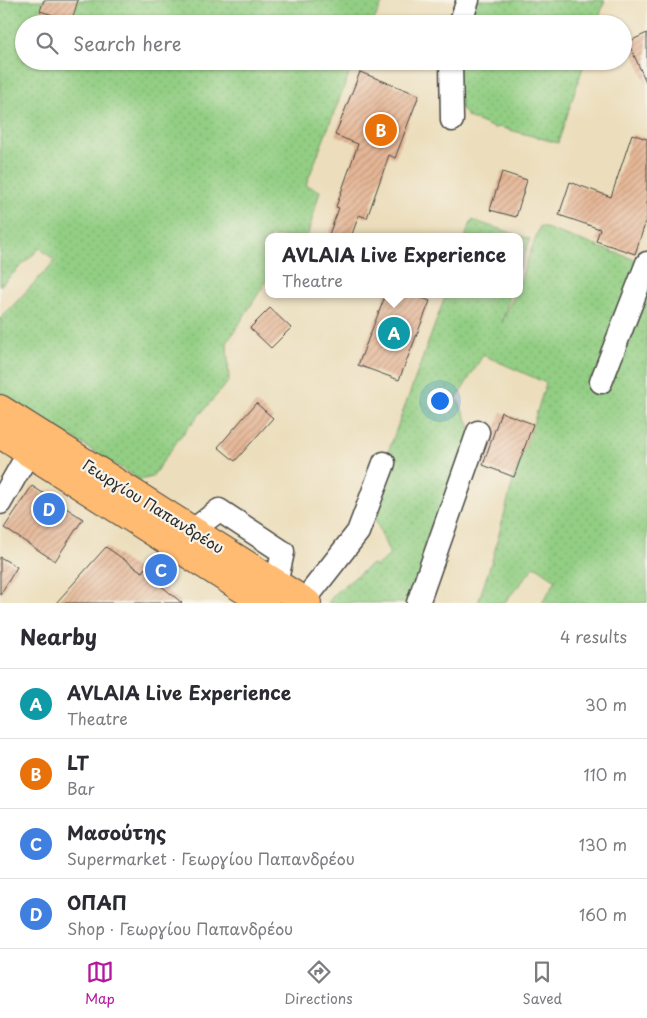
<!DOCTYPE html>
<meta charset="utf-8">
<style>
body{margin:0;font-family:"Playpen Sans",sans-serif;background:#f2f2f3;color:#2b2b33}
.you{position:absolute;left:439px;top:400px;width:18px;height:18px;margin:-12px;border:4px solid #fff;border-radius:50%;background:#1a73e8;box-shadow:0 0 0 8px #1a73e833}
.badge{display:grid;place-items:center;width:32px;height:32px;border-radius:50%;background:#b5179e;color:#fff;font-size:16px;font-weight:700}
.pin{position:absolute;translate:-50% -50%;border:2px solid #fff;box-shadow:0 1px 5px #0006}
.popup{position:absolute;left:265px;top:233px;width:258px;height:65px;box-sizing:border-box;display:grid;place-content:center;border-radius:10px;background:#fff;filter:drop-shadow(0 1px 4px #0005);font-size:16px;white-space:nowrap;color:#7c7c81}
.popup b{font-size:19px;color:#2b2b33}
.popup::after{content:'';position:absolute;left:50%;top:100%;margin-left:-10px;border:10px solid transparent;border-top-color:#fff}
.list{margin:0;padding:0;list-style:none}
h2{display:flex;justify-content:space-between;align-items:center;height:65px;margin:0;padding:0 20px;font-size:21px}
h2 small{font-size:16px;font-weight:400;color:#7c7c81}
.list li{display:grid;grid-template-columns:32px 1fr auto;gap:15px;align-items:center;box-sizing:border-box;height:70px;padding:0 20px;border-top:1px solid #e1e1e2}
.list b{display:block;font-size:19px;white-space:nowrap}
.list p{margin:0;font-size:16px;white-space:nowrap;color:#7c7c81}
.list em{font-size:16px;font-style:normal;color:#7c7c81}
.icon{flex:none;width:28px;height:28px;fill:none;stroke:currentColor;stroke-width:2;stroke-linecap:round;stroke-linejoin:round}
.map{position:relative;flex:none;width:647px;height:603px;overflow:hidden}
.search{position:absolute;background:#fff;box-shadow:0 1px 4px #0004;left:15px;right:15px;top:15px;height:55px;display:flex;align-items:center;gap:12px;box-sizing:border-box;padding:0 18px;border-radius:28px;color:#7c7c81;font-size:19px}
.sheet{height:345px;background:#fff}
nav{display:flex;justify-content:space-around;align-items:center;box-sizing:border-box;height:70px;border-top:1px solid #e1e1e2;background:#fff;font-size:14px;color:#7c7c81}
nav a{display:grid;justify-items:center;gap:2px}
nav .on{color:#b5179e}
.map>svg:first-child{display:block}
.grass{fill:url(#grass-dots);stroke:#5e7c57}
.building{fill:url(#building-hatch)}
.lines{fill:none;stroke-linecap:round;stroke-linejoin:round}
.minor-casing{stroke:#484641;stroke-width:25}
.major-casing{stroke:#484641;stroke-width:30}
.minor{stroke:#fff;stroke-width:22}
.major{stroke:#febb71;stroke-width:28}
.labels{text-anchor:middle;stroke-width:4.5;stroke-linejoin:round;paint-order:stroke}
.street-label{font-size:15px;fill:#2b2b2b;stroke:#f7f3e8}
</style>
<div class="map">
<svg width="647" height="603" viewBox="0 0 647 603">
<defs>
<pattern id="grass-dots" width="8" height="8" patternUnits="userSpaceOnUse" patternTransform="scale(1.25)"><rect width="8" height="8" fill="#92ce83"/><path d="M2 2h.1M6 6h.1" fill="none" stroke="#7eb171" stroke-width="1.8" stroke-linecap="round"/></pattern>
<pattern id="building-hatch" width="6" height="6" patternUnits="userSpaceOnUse" patternTransform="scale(1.25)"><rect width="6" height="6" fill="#e6b797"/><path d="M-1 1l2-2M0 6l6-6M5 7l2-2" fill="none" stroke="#bb957b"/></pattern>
</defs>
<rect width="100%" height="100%" fill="#f7f3e8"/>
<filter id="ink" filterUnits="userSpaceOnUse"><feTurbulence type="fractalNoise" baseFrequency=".02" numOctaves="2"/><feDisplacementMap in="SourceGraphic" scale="10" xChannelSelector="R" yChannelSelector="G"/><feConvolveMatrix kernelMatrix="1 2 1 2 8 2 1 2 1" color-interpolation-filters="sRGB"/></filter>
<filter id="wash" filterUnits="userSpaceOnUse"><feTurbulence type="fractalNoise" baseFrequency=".0096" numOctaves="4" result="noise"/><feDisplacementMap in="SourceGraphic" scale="20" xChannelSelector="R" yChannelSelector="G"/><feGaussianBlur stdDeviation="1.12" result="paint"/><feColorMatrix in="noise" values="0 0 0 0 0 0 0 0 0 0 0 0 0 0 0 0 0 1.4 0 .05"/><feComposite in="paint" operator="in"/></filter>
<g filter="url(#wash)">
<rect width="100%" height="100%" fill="#ecdebc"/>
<g class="grass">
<polygon points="0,0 384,0 372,24 24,24 24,61 354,61 306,185 320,191 308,234 306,237 269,237 269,277 227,343 229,381 180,437 152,477 140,480 0,393 0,319 55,261 40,248 0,286"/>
<polygon points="468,0 605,0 597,24 460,24"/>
<polygon points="454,61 585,61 558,143 499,127 494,128 468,117 451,96"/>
<polygon points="472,220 530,239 519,271 519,237 465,237"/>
<polygon points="540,226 647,264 647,603 542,603 556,580 535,566 504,603 478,603 493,557 514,477 533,424 546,383 483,355 457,398 472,432 411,603 328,603 336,592 372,564 376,566 390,555 369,504 446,294 511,294 502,322 515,294 519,294 519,283"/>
</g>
<g id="blocks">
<g class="building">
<polygon points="44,0 78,0 72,21 40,11"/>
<polygon points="647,33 647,84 628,42"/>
<polygon points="360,72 419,95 395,158 389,155 367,218 359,215 351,237 328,237 339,208 336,207 358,144 335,135"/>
<polygon points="632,134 647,139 647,218 635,254 596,241 600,229 559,215 570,182 611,197"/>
<polygon points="502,172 527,180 516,217 490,210"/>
<polygon points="386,294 411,294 430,301 399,380 358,365"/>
<polygon points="270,308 291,328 271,348 250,328"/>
<polygon points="256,403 273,418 235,461 218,447"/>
<polygon points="501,412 533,424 514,477 483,465"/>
<polygon points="32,486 83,519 55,561 4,528"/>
<polygon points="106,547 142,572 145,568 155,576 153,579 182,603 56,603"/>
<polygon points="0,557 17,567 0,595"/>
</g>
</g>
</g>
<g filter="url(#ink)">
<use href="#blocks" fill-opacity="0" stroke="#484641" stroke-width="1"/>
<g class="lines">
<defs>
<g id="minor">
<polyline points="460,24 468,0"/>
<polyline points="451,61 452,120"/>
<polyline points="601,382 647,263"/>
<polyline points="0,503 37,438"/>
<polyline points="192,531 219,510 283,552 276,584"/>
<polyline points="304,601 358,532 384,463"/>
<polyline points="418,603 478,432"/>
</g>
<g id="major">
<polyline points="0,409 307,603"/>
<polyline points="0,434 265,603"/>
</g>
</defs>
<use href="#minor" class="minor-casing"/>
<use href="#major" class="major-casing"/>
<use href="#minor" class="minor"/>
<use href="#major" class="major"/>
</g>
</g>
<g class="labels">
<g class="street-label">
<text transform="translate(153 507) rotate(32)" y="5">Γεωργίου Παπανδρέου</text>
</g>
</g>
</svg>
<div class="you"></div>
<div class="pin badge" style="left:394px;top:333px;background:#0f9aa8">A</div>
<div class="popup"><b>AVLAIA Live Experience</b>Theatre</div>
<div class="pin badge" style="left:381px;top:130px;background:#e8710a">B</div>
<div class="pin badge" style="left:161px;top:570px;background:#3f7fe0">C</div>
<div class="pin badge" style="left:49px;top:509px;background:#3f7fe0">D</div>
<div class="search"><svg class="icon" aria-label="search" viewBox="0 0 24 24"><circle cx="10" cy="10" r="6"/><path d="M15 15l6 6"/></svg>Search here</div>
</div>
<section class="sheet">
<h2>Nearby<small>4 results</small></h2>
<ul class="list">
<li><span class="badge" style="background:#0f9aa8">A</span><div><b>AVLAIA Live Experience</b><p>Theatre</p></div><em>30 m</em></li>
<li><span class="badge" style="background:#e8710a">B</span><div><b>LT</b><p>Bar</p></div><em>110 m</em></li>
<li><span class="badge" style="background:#3f7fe0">C</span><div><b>Μασούτης</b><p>Supermarket · Γεωργίου Παπανδρέου</p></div><em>130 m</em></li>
<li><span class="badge" style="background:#3f7fe0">D</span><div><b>ΟΠΑΠ</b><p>Shop · Γεωργίου Παπανδρέου</p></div><em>160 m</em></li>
</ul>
</section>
<nav>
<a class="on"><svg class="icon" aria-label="map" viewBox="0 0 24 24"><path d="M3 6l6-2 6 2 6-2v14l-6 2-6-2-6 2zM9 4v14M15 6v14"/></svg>Map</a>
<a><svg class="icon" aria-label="directions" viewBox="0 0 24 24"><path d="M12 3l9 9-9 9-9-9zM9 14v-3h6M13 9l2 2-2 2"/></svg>Directions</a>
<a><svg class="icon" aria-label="saved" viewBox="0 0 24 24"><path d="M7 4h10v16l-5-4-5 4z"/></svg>Saved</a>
</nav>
